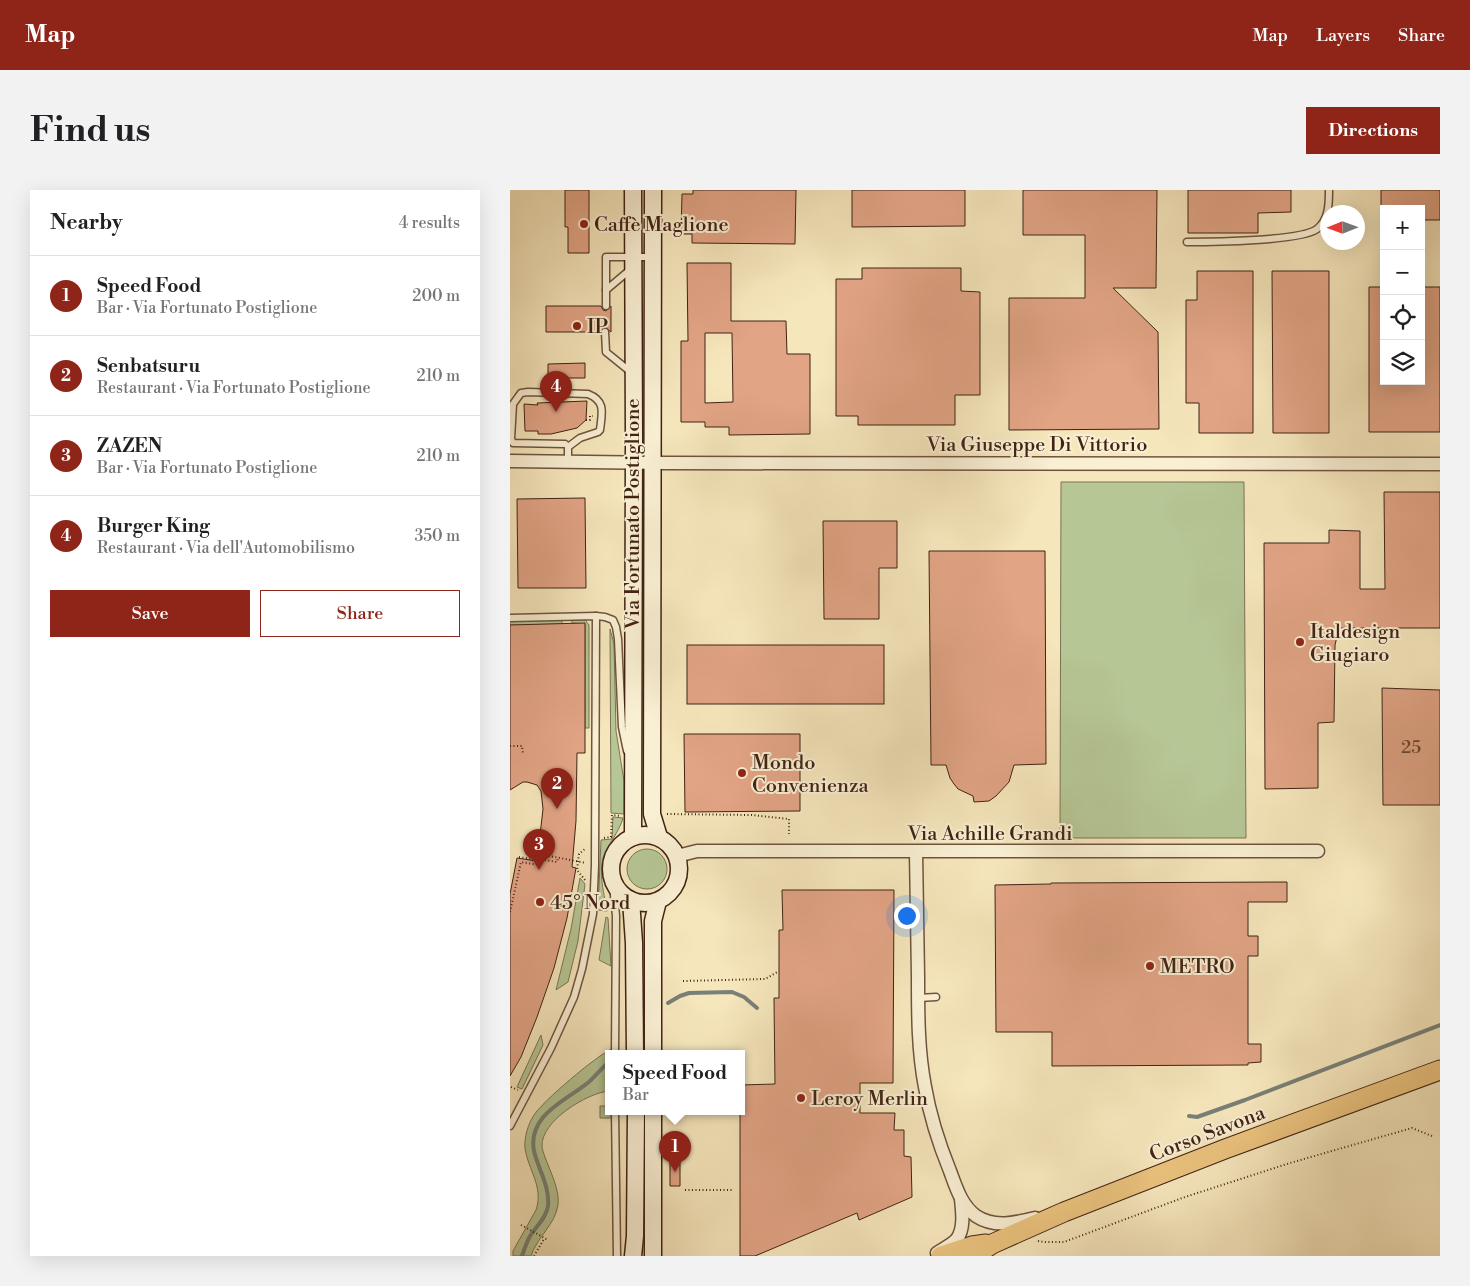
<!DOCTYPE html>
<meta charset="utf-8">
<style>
body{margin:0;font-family:"Libre Bodoni",serif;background:#f2f2f2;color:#202124}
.controls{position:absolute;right:15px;top:15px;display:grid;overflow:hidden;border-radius:0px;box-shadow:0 5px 20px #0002}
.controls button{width:45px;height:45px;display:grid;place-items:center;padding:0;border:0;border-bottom:1px solid #e0e0e0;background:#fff;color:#202124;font:25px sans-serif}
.compass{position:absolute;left:810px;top:15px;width:45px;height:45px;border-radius:50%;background:#fff;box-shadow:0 5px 20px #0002;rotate:269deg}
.you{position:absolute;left:396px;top:725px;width:18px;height:18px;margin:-12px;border:4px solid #fff;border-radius:50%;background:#1a73e8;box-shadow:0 0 0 8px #1a73e833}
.badge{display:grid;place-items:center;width:32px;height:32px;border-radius:50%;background:#8f2418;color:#fff;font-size:16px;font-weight:700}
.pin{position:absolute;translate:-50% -41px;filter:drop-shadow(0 1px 2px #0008)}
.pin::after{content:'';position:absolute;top:26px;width:18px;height:15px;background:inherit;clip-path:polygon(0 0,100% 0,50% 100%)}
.popup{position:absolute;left:95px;top:860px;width:140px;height:65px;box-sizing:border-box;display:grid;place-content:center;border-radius:0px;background:#fff;filter:drop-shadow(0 1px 4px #0005);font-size:16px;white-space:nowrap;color:#757577}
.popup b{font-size:19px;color:#202124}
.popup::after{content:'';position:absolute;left:50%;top:100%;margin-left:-10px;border:10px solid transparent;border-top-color:#fff}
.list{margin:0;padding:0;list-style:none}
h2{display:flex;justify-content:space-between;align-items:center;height:65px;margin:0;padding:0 20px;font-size:21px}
h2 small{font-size:16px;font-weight:400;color:#757577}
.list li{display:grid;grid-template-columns:32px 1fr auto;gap:15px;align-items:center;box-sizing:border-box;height:80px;padding:0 20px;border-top:1px solid #e0e0e0}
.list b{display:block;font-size:19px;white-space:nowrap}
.list p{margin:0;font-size:16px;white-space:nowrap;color:#757577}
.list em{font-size:16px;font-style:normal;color:#757577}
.actions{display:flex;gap:10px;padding:15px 20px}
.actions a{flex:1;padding:11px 0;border:1px solid #8f2418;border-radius:0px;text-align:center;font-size:18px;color:#8f2418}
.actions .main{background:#8f2418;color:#fff}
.icon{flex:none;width:28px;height:28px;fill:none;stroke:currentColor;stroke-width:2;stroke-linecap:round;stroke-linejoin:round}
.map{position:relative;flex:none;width:930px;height:1066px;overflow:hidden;border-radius:0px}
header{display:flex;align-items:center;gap:30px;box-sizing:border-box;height:70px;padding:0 25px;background:#8f2418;color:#fff}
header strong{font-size:24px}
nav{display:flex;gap:28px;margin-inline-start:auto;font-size:18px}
.intro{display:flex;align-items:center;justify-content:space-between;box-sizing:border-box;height:120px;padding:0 30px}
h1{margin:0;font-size:35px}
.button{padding:12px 22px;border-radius:0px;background:#8f2418;color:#fff;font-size:18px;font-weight:700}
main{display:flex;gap:30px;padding:0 30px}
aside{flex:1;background:#fff;border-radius:0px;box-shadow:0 5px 20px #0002}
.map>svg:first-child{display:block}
.green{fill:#b6c695;stroke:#7c7455}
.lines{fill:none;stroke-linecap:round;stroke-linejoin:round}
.stream{stroke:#798077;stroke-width:4}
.building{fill:#e1a485;stroke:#412315;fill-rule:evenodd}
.lane-casing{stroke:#6e543f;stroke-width:9}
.street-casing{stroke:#6e543f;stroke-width:15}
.secondary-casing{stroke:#412315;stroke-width:19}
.primary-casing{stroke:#412315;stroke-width:21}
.path{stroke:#412315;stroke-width:2;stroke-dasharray:1 2.5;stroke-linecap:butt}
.lane{stroke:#f9efd3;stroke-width:6}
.street{stroke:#f9efd3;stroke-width:12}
.secondary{stroke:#f9efd3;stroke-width:16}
.primary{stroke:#ebc37e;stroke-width:19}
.poi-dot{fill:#8f2418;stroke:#f9efd3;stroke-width:2}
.labels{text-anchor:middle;stroke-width:4;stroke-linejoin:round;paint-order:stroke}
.number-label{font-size:18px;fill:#694331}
.poi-label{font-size:20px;fill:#412315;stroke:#f9efd3;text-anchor:start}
.street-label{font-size:20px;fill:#412315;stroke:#f9efd3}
</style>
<header>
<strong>Map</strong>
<nav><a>Map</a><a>Layers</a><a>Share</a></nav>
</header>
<div class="intro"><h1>Find us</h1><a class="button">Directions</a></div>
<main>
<aside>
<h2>Nearby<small>4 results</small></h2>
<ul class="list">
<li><span class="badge">1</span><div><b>Speed Food</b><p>Bar · Via Fortunato Postiglione</p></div><em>200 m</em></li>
<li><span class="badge">2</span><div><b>Senbatsuru</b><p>Restaurant · Via Fortunato Postiglione</p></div><em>210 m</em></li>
<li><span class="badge">3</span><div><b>ZAZEN</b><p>Bar · Via Fortunato Postiglione</p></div><em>210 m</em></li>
<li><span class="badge">4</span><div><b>Burger King</b><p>Restaurant · Via dell'Automobilismo</p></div><em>350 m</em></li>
</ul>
<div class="actions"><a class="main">Save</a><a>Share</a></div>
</aside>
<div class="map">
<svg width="930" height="1066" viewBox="0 0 930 1066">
<rect width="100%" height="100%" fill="#f6e6bc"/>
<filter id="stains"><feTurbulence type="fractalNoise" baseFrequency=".004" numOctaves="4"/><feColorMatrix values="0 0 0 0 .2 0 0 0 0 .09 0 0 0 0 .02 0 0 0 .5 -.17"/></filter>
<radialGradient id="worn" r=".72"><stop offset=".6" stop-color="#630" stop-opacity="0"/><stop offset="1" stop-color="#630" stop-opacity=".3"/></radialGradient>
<g class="green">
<polygon points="551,292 734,292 736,648 550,648"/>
<polygon points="52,430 52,434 0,435 0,431"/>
<polygon points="62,430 75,430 79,435 79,538 75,538 75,434 62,433"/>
<polygon points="100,439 104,454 106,541 114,591 114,624 101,623"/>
<path d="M103,627L113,628C110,639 103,648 97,659C86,676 94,702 97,721L88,720L91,650L102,649Z"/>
<circle cx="137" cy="679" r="20"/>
<polygon points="70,688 75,694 68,751 58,792 46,800 61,739"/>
<polygon points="96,727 98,728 101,776 89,770"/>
<polygon points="31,845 33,855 12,899 7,897"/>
<path d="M102,859V863H99V901C77,903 31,931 32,956C32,959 34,964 35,967C40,981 50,1000 48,1015C45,1035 27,1047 21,1066H3V1061L26,1020C34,997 18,980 15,958C14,948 18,934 24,925C32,912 87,865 102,859Z"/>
<polygon points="90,916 99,916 99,921 103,921 103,928 90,928"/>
</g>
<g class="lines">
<g class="stream">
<polyline points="158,813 170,806 179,803 222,802 234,807 247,818"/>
<polyline points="679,926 687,927 735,910 930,835"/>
<path d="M12,1066C14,1060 16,1054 19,1048C25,1037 36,1029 38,1016C40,996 28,979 24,961C17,924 58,910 80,891C86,885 92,878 99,872"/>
</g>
</g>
<g class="building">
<polygon points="55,0 79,0 79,63 58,63 58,37 55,37"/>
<polygon points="183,0 286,0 285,54 182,53 182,44 171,44 172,4 183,4"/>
<polygon points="342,0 455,0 455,36 342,37"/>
<polygon points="513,0 647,0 646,98 603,98 648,142 649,239 499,240 499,108 575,108 575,45 513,45"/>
<polygon points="678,0 781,0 781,22 748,23 748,43 678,43"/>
<polygon points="871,0 930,0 930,30 911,30 911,19 871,19"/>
<path d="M177,73H221V131H276L277,164H300V244L219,245V237H195V232H171V151H178ZM195,143H222L223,212L195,213Z"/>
<polygon points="352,78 451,78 451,101 470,102 470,205 445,205 445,235 348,235 348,226 326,226 326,89 352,89"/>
<polygon points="687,81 743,81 743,243 689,243 689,213 676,213 676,110 687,110"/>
<polygon points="762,81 819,81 819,243 763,243"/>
<polygon points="859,97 874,97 874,191 911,191 911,97 930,97 930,242 859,242"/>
<polygon points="36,116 91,116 93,120 96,121 101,116 101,142 95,137 92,138 90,142 36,142"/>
<polygon points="75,173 75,188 38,188 38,174"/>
<polygon points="77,211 76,230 67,238 41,244 28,244 28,241 15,241 14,214 28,215 27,213"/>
<polygon points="874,302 930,302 930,438 829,438 825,455 824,532 808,533 808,598 755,599 754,353 819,353 819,340 850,341 850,399 875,399"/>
<polygon points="75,308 76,398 8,398 7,309"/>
<polygon points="313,331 387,331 387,378 369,378 369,429 314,429"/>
<polygon points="419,361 535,361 536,574 504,575 499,592 486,606 479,611 464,612 463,606 448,599 444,594 440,588 436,575 421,575"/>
<polygon points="75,433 75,563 67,563 66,631 62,677 66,678 57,728 44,778 27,827 11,867 0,886 0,704 7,668 27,671 33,619 31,601 27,595 17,592 13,592 0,600 0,435"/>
<rect x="177" y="455" width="197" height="59"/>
<polygon points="872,498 930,500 930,615 873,615"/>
<polygon points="174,544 290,544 290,621 175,622"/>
<polygon points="777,692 777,712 738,712 738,746 748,746 748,766 738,766 738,854 751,854 751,872 738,873 738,875 542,876 542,842 486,842 485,695 541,694 541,693"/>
<polygon points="272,700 384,700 383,893 350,893 350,923 385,923 384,940 394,940 394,966 401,967 402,1007 349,1030 347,1023 245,1066 230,1066 230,921 231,921 231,895 265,894 264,808 269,808 269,740 273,740"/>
<polygon points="170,968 170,996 160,996 160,969"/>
</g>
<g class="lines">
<defs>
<g id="lane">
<path d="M677,52C701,52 791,51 807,39C819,30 819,13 819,0"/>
<polyline points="96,100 96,67 142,67"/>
<polyline points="96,116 96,100 121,79"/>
<polyline points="95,142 96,162 122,183"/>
<path d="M55,254L3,253L1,249L3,214L11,203L18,202L78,204C96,211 92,223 90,240L88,242L70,248L58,257V270"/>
<polyline points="0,428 86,426 95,427 103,430 106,437 108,449 112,537 117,561"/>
<polyline points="102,685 106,726 105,863"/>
<polyline points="408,808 426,807"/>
<polyline points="105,921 107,1066"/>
<polyline points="0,936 41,858 64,807 72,779 83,724 85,675 86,426"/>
</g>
<g id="street">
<polyline points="0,271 155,273 930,274"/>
<path d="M406,662C407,704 407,745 408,787C408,824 408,861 415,897C420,926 429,954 440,981C446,997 451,1015 466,1026C484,1038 505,1033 525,1028"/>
<polyline points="167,666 187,661 808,661"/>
<path d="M427,1063C433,1059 443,1054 447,1049C455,1038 452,1020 451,1009"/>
</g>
<g id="secondary">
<polyline points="143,0 142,624 149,647"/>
<circle cx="135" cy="679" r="34"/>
<polyline points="123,647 124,248 123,0"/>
<polyline points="121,710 124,753 125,863"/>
<polyline points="143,863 143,731 148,711"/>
<polyline points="123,1066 125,1046 126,921"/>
<polyline points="143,1066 143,921"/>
</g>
<g id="primary">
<polyline points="431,1066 462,1056 476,1054"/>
<polyline points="464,1066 482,1054 554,1022 715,959 930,880"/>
</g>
</defs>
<use href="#lane" class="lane-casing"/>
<use href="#street" class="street-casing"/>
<use href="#secondary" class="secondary-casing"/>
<use href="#primary" class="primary-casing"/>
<g class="path">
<polyline points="76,230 80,230 80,226 83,226"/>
<polyline points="0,556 12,556 13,564"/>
<polyline points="157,624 241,625 279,629 279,644"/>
<polyline points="94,648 101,647 102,625 110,626"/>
<polyline points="9,667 28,670 29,664 76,673"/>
<polyline points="75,690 67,680 69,664 76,658"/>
<polyline points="0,722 11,672 28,675 29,669 47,672 48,668"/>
<polyline points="173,791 255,789 269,781"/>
<polyline points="1,897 8,900"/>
<polyline points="175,1000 223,1000"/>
<polyline points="11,1035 38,1050"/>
<polyline points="528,1051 534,1052 554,1052 675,1007 780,973 902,938 922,946"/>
<polyline points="24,1066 34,1049"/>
</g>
<use href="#lane" class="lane"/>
<use href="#street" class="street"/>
<use href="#secondary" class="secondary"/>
<use href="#primary" class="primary"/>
</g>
<g class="poi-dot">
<circle cx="74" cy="34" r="5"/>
<circle cx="67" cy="136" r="5"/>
<circle cx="790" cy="452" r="5"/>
<circle cx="232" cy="583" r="5"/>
<circle cx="30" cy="712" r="5"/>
<circle cx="640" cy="776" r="5"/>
<circle cx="291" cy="908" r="5"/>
</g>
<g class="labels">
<g class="number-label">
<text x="901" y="563">25</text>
</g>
<g class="poi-label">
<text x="84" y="41">Caffè Maglione</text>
<text x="77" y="143">IP</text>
<text x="800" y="448">Italdesign<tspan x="800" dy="23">Giugiaro</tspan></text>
<text x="242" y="579">Mondo<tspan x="242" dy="23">Convenienza</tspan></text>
<text x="40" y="719">45° Nord</text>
<text x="650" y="783">METRO</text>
<text x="301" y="915">Leroy Merlin</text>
</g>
<g class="street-label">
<text x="527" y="261">Via Giuseppe Di Vittorio</text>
<text transform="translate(122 324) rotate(-90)" y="7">Via Fortunato Postiglione</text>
<text x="480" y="650">Via Achille Grandi</text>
<text transform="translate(697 943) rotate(-21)" y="7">Corso Savona</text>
</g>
</g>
<rect width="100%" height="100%" filter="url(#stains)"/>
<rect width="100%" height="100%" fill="url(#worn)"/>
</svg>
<div class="controls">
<button>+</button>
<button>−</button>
<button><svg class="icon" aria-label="locate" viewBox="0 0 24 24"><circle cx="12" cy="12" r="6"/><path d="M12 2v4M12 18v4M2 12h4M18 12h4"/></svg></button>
<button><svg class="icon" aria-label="layers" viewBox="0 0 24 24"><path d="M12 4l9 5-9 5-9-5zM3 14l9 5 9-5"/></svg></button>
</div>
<svg class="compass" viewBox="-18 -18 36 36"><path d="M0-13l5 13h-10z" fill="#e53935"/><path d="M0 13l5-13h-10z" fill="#757577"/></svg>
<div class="you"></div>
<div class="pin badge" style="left:165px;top:982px">1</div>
<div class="popup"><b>Speed Food</b>Bar</div>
<div class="pin badge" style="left:47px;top:619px">2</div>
<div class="pin badge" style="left:29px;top:680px">3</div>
<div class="pin badge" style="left:46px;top:222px">4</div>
</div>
</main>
